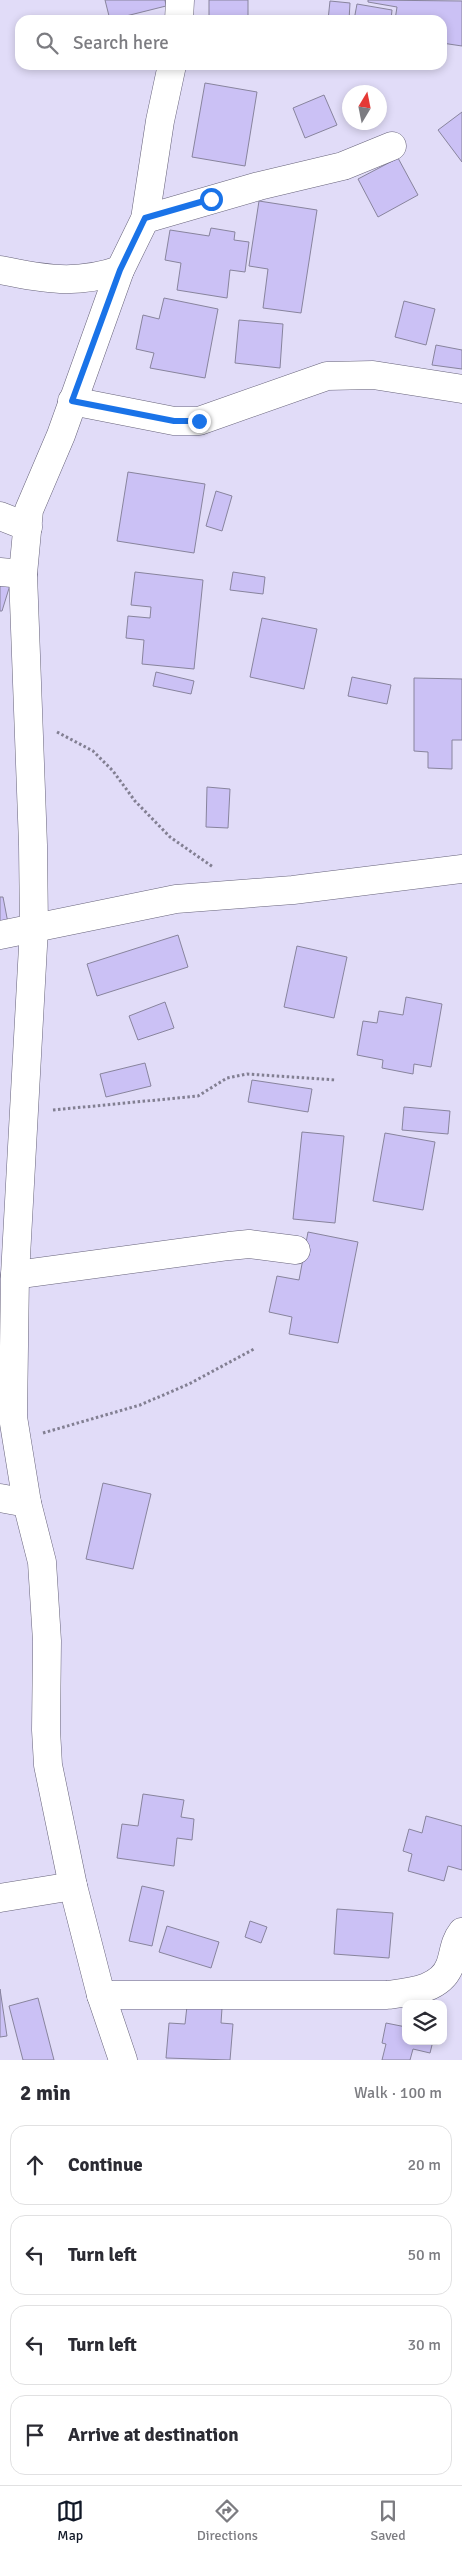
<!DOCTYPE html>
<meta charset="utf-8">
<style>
body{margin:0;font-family:Signika,sans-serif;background:#f7f7f7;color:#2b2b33}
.controls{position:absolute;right:15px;bottom:15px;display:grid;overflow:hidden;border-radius:10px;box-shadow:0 2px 8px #0003}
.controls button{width:45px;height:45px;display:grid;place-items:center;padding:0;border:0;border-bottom:1px solid #e1e1e2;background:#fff;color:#2b2b33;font:25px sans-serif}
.compass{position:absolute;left:342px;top:85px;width:45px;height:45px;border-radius:50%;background:#fff;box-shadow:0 2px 8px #0003;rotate:10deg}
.stop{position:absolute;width:15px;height:15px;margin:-11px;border:4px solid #1a73e8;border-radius:50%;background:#fff}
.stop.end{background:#1a73e8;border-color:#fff;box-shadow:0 1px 5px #0008}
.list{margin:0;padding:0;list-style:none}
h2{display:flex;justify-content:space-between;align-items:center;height:65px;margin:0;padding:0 20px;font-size:21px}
h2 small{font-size:16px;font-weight:400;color:#7c7c81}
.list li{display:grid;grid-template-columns:32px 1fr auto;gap:15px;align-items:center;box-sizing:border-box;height:80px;margin:0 10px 10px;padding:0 10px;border:1px solid #e1e1e2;border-radius:15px}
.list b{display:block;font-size:19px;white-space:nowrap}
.list em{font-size:16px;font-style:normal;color:#7c7c81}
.icon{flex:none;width:28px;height:28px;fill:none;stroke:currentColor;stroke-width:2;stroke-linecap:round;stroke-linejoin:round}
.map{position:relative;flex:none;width:462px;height:2060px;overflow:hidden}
.search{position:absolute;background:#fff;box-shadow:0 2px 8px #0003;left:15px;right:15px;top:15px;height:55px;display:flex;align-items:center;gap:12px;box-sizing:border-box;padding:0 18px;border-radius:15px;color:#7c7c81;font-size:19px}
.sheet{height:425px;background:#fff}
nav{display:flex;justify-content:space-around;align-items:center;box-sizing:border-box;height:70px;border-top:1px solid #e1e1e2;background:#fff;font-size:14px;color:#7c7c81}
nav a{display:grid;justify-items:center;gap:2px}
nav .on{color:#111827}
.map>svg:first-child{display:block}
.building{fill:#cbc1f5;stroke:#88849d}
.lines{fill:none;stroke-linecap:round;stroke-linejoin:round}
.minor-casing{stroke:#67637a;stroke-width:29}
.path{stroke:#827f92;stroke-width:3;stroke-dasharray:2.5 2.5;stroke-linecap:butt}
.minor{stroke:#fff;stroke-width:28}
.route{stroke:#1a73e8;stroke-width:6}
</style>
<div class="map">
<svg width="462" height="2060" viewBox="0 0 462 2060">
<rect width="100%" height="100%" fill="#e1dcf8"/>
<g class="building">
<polygon points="105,0 165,0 166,6 110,20"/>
<polygon points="209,0 248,0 248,20 216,20 216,16 209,16"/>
<polygon points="368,0 462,1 462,46 442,43 442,20 395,20 397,7 368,2"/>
<polygon points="330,1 350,3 349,20 328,20"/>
<polygon points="357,4 392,10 391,20 354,20"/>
<polygon points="205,83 257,92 245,166 192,157"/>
<polygon points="324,95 337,125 305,138 293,108"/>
<polygon points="462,112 462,162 438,130"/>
<polygon points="398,158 418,195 378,217 358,179"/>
<polygon points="259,201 317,210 301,313 263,308 268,269 249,266"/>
<polygon points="211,228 235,232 234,240 249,242 245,272 230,270 227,298 177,290 181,263 165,260 170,230 209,236"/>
<polygon points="164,298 218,309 205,378 150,368 154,353 136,349 143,315 159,319"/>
<polygon points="404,301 435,309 426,345 395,337"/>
<polygon points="239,320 283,324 280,368 235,363"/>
<polygon points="436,345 462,350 462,369 432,365"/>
<polygon points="128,472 205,484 194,553 117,541"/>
<polygon points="216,491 232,496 222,531 206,526"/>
<polygon points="135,572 203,580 194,669 142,664 144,640 126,638 128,616 150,618 151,607 131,605"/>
<polygon points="233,572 265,577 263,594 230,590"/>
<polygon points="0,582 10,585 2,611 0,611"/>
<polygon points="262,618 317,629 304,689 250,677"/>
<polygon points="156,672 194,681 191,694 153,686"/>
<polygon points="352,677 391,685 387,704 348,696"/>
<polygon points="414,678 462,679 462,740 452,740 452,769 428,768 428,752 414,751"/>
<polygon points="207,787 230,789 228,828 206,827"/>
<polygon points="0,897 3,897 8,923 0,925"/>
<polygon points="178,935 188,967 97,996 87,964"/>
<polygon points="297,946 347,957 334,1018 284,1007"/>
<polygon points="406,997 442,1004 431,1067 414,1064 413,1074 382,1068 383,1060 357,1055 363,1021 377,1023 379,1011 403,1015"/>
<polygon points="165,1002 174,1028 138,1040 129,1016"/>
<polygon points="145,1063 151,1086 106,1097 100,1074"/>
<polygon points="252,1080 312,1089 308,1112 248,1102"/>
<polygon points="404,1107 450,1111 448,1134 402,1130"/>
<polygon points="302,1132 344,1136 335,1223 293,1219"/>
<polygon points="385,1133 435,1142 423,1210 373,1201"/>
<polygon points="308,1232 358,1242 338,1343 289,1334 292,1317 269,1312 277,1276 299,1280"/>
<polygon points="103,1483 151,1494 133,1569 86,1559"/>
<polygon points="143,1794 184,1800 181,1817 194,1819 192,1840 177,1838 174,1866 117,1858 122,1824 138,1826"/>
<polygon points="426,1816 462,1826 462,1870 448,1866 444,1881 408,1871 412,1854 403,1851 409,1829 422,1833"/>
<polygon points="142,1886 164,1891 152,1946 129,1941"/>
<polygon points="337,1909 393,1913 389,1958 334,1954"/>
<polygon points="250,1921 267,1927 261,1943 245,1937"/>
<polygon points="167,1926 219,1942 211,1968 159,1952"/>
<polygon points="0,1989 7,2036 0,2037"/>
<polygon points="38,1998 54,2060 23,2060 9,2006"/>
<polygon points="187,2006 222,2008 221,2023 233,2024 230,2060 166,2058 169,2023 185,2024"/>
<polygon points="386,2023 406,2027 406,2041 433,2041 430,2053 413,2049 410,2060 382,2060 386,2044 382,2043"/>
</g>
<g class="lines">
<defs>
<g id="minor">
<polyline points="179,20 180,0"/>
<polyline points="145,219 259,186 343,166 392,146"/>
<path d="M0,270C43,279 77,285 120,270"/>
<polyline points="72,401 174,421 199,421 327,376 373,375 462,389"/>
<polyline points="0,516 28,527"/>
<polyline points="0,572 23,574"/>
<polyline points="0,935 176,899 293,890 462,869"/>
<polyline points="15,1275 229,1246 249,1244 296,1250"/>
<polyline points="0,1498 27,1503"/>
<polyline points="0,1898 73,1886"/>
<path d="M101,1995H387C409,1992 441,1990 450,1965C454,1954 454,1942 462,1932"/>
<polyline points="123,2060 101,1995 73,1886 48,1765 46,1730 47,1641 42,1562 27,1503 13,1417 15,1275 34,928 33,845 23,574 29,510 61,435 120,270 145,219 160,121 172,65"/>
</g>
</defs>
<use href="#minor" class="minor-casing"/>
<g class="path">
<polyline points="57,732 93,751 113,771 135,801 170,837 213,867"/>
<polyline points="53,1110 198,1096 227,1078 247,1074 336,1080"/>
<polyline points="43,1433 140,1405 189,1384 254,1349"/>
</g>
<use href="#minor" class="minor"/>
</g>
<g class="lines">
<polyline class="route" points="199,421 174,421 72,401 120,270 145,218 211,199"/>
</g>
</svg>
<div class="controls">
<button><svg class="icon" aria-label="layers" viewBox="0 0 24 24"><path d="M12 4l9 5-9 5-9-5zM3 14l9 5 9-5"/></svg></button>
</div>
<svg class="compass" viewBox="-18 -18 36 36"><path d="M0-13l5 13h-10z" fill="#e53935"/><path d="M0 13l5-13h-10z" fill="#7c7c81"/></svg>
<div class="stop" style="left:211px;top:199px"></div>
<div class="stop end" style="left:199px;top:421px"></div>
<div class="search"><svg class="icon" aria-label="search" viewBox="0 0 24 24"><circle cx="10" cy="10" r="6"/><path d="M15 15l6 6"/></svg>Search here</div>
</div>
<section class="sheet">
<h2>2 min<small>Walk · 100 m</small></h2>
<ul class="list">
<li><svg class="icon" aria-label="ahead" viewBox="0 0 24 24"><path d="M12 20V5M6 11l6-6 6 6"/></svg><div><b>Continue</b></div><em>20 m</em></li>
<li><svg class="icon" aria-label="left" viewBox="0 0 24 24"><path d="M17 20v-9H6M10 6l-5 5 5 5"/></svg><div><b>Turn left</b></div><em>50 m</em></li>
<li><svg class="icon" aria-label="left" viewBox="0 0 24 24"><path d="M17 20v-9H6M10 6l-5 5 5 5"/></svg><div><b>Turn left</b></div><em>30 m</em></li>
<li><svg class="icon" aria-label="arrive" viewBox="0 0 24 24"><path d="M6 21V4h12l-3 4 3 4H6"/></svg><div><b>Arrive at destination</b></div></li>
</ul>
</section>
<nav>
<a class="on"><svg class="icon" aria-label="map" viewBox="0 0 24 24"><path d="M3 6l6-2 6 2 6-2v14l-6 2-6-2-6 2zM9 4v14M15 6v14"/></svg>Map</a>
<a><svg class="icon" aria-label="directions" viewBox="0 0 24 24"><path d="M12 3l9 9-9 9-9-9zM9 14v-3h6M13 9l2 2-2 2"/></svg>Directions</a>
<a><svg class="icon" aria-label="saved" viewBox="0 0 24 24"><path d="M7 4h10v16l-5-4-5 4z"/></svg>Saved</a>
</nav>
